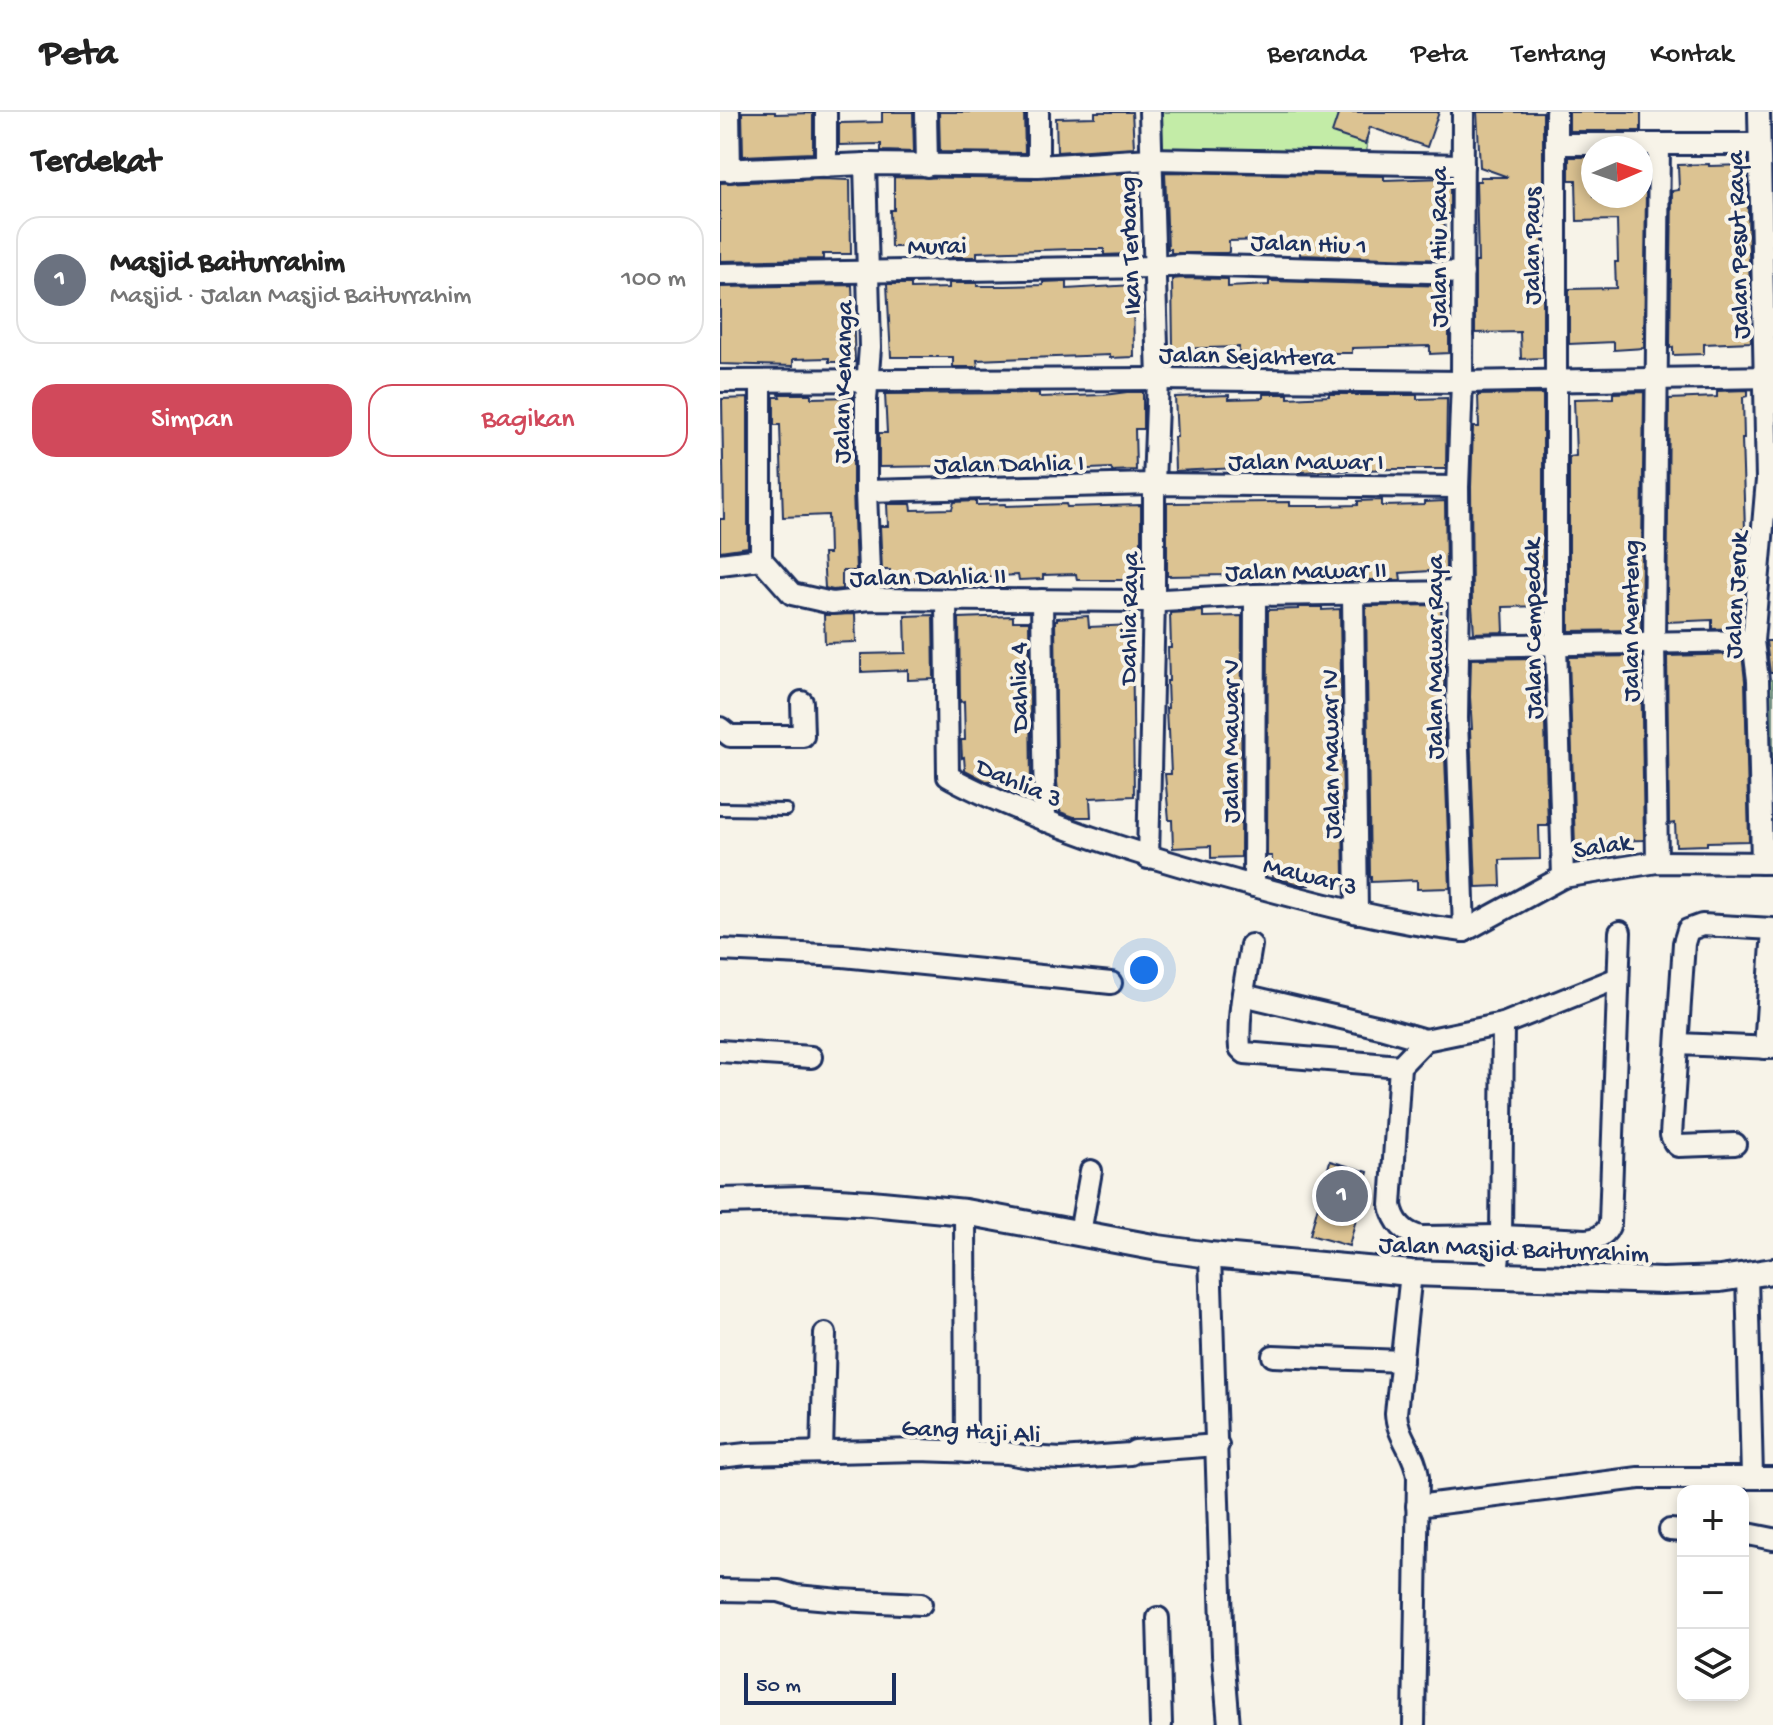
<!DOCTYPE html>
<html lang="id">
<meta charset="utf-8">
<style>
body{margin:0;font-family:"Gochi Hand",sans-serif;background:#f6f6f6;color:#222}
.controls{position:absolute;right:24px;bottom:24px;display:grid;overflow:hidden;border-radius:16px;box-shadow:0 4px 12px #0003}
.controls button{width:72px;height:72px;display:grid;place-items:center;padding:0;border:0;border-bottom:2px solid #e0e0e0;background:#fff;color:#222;font:40px sans-serif}
.compass{position:absolute;left:861px;top:24px;width:72px;height:72px;border-radius:50%;background:#fff;box-shadow:0 4px 12px #0003;rotate:88deg}
.scale{position:absolute;left:24px;bottom:20px;width:152px;box-sizing:border-box;padding-left:8px;border:4px solid #1b2f5e;border-top:0;font-size:22px;line-height:28px;white-space:nowrap;color:#1b2f5e;-webkit-text-stroke:6px #f7f3e8;paint-order:stroke}
.you{position:absolute;left:424px;top:858px;width:28px;height:28px;margin:-20px;border:6px solid #fff;border-radius:50%;background:#1a73e8;box-shadow:0 0 0 12px #1a73e833}
.badge{display:grid;place-items:center;width:52px;height:52px;border-radius:50%;background:#d1495b;color:#fff;font-size:26px;font-weight:700}
.pin{position:absolute;translate:-50% -50%;border:4px solid #fff;box-shadow:0 2px 8px #0006}
.list{margin:0;padding:0;list-style:none}
h2{display:flex;justify-content:space-between;align-items:center;height:104px;margin:0;padding:0 32px;font-size:34px}
h2 small{font-size:26px;font-weight:400;color:#767676}
.list li{display:grid;grid-template-columns:52px 1fr auto;gap:24px;align-items:center;box-sizing:border-box;height:128px;margin:0 16px 16px;padding:0 16px;border:2px solid #e0e0e0;border-radius:24px}
.list b{display:block;font-size:30px;white-space:nowrap}
.list p{margin:0;font-size:26px;white-space:nowrap;color:#767676}
.list em{font-size:26px;font-style:normal;color:#767676}
.actions{display:flex;gap:16px;padding:24px 32px}
.actions a{flex:1;padding:18px 0;border:2px solid #d1495b;border-radius:24px;text-align:center;font-size:28px;color:#d1495b}
.actions .main{background:#d1495b;color:#fff}
.icon{flex:none;width:44px;height:44px;fill:none;stroke:currentColor;stroke-width:2;stroke-linecap:round;stroke-linejoin:round}
.map{position:relative;flex:none;width:1053px;height:1613px;overflow:hidden}
header{display:flex;align-items:center;gap:48px;box-sizing:border-box;height:112px;padding:0 40px;background:#fff;border-bottom:2px solid #e0e0e0}
header strong{font-size:38px}
nav{display:flex;gap:44px;margin-inline-start:auto;font-size:28px}
main{display:flex}
aside{flex:1;background:#fff}
.map>svg:first-child{display:block}
.green{fill:#c3eca7;stroke:#6f8e82;stroke-width:2}
.building{fill:#dcc392;stroke:#1b2f5e;stroke-width:2}
.lines{fill:none;stroke-linecap:round;stroke-linejoin:round}
.service-casing{stroke:#1b2f5e;stroke-width:16}
.minor-casing{stroke:#1b2f5e;stroke-width:26}
.tertiary-casing{stroke:#1b2f5e;stroke-width:30}
.service{stroke:#f7f3e8;stroke-width:10}
.minor{stroke:#f7f3e8;stroke-width:20}
.tertiary{stroke:#f7f3e8;stroke-width:24}
.labels{text-anchor:middle;stroke-width:8;stroke-linejoin:round;paint-order:stroke}
.street-label{font-size:26px;fill:#1b2f5e;stroke:#f7f3e8}
</style>
<header>
<strong>Peta</strong>
<nav><a>Beranda</a><a>Peta</a><a>Tentang</a><a>Kontak</a></nav>
</header>
<main>
<aside>
<h2>Terdekat<small></small></h2>
<ul class="list">
<li><span class="badge" style="background:#6b7280">1</span><div><b>Masjid Baiturrahim</b><p>Masjid · Jalan Masjid Baiturrahim</p></div><em>100 m</em></li>
</ul>
<div class="actions"><a class="main">Simpan</a><a>Bagikan</a></div>
</aside>
<div class="map">
<svg width="1053" height="1613" viewBox="0 0 1053 1613">
<rect width="100%" height="100%" fill="#f7f3e8"/>
<filter id="ink" filterUnits="userSpaceOnUse"><feTurbulence type="fractalNoise" baseFrequency=".0125" numOctaves="2"/><feDisplacementMap in="SourceGraphic" scale="16" xChannelSelector="R" yChannelSelector="G"/><feConvolveMatrix kernelMatrix="1 2 1 2 8 2 1 2 1" color-interpolation-filters="sRGB"/></filter>
<g filter="url(#ink)">
<g class="green">
<polygon points="430,0 646,0 647,50 431,47"/>
<polygon points="1038,568 1053,568 1053,751 1042,751"/>
</g>
<g class="building">
<polygon points="22,0 55,0 55,2 93,1 93,41 23,44"/>
<polygon points="162,0 193,0 194,40 161,39 161,32 119,33 119,11 162,10"/>
<polygon points="219,0 304,0 305,41 220,40"/>
<polygon points="375,0 412,0 414,35 337,40 336,6 375,5"/>
<polygon points="615,0 719,0 707,35 650,15 645,32 612,21 618,3 615,2"/>
<polygon points="757,0 823,0 823,246 801,247 800,220 755,221 755,150 758,150 756,69 760,69 760,65 788,65 760,55"/>
<rect x="849" y="0" width="72" height="19"/>
<polygon points="849,45 873,45 873,84 921,84 921,80 926,80 924,236 894,238 894,230 849,232 849,177 896,176 895,150 898,150 897,108 857,109 856,68 849,68"/>
<polygon points="989,52 989,54 1027,53 1031,230 984,232 984,242 953,243 953,235 950,236 952,79 959,78 958,53"/>
<polygon points="445,60 664,64 664,68 726,66 726,70 730,70 730,102 724,102 726,148 580,143 580,135 550,136 549,128 509,129 509,140 507,141 451,141 451,137 448,137"/>
<polygon points="409,61 409,142 384,143 384,137 354,137 257,140 257,145 232,145 232,140 202,140 202,135 171,135 170,98 174,98 174,65 318,67"/>
<polygon points="102,67 130,68 131,142 103,142 103,147 0,149 0,71"/>
<polygon points="462,166 508,167 508,175 549,173 549,169 551,169 729,174 729,241 710,242 710,234 632,236 632,241 608,241 608,238 519,243 519,235 453,237 452,167"/>
<polygon points="347,169 347,177 413,173 414,245 390,246 390,243 257,248 258,255 233,255 233,245 171,245 167,172 191,172 191,177 229,176 229,171 257,171 257,174 286,174 323,173 323,170"/>
<polygon points="132,173 135,250 109,250 109,246 73,247 73,254 0,252 0,175"/>
<polygon points="1028,278 1028,284 1023,285 1024,327 1022,327 1025,417 1021,417 1023,472 1022,472 1021,516 992,517 992,508 947,510 949,287 997,285 997,279"/>
<polygon points="407,280 423,280 423,317 415,317 416,358 392,359 391,356 326,359 326,356 295,356 257,357 257,362 255,363 233,364 233,354 159,355 159,321 167,321 165,282 319,281 319,285 384,283"/>
<polygon points="924,280 921,518 849,519 849,345 856,344 854,287 893,286 893,281"/>
<polygon points="59,282 91,282 91,286 133,285 133,379 136,459 122,459 122,477 113,478 105,476 103,442 109,442 108,403 63,405 60,313 54,313 54,285 60,285"/>
<polygon points="543,282 568,282 568,286 609,284 609,282 633,282 633,283 697,283 697,287 727,286 726,357 674,357 579,360 578,354 542,356 542,358 518,359 518,356 455,359 454,325 457,325 455,285 509,283 509,287 543,286"/>
<polygon points="823,282 823,494 783,495 784,520 754,521 752,493 751,375 753,315 759,315 758,283"/>
<polygon points="28,286 28,435 0,439 0,407 4,407 2,287"/>
<polygon points="662,388 662,394 704,393 704,390 725,389 726,458 680,461 681,468 643,468 643,464 601,465 601,469 577,469 576,461 546,462 546,460 509,461 509,463 447,464 447,391 570,390 570,394 600,394 638,393 638,389"/>
<polygon points="256,389 256,393 285,392 286,394 346,392 347,395 421,393 421,465 417,465 417,468 357,468 356,462 323,463 323,467 299,468 298,463 171,470 170,458 162,458 160,414 168,414 167,392 191,392 192,398 232,397 234,390"/>
<polygon points="721,493 723,536 725,536 724,586 720,586 721,618 724,618 730,776 697,777 697,768 651,770 651,765 650,765 646,494"/>
<polygon points="578,495 602,495 602,498 620,497 624,766 590,767 590,773 582,773 552,765 552,744 547,744 548,498 578,497"/>
<polygon points="483,499 483,505 522,504 521,745 491,746 491,734 453,736 452,708 449,708 445,662 451,662 449,618 447,618 446,596 448,596 447,569 449,569 448,536 451,536 450,501"/>
<polygon points="135,502 136,530 105,531 104,503"/>
<polygon points="213,503 214,567 188,568 188,558 141,560 141,542 186,541 185,504"/>
<polygon points="293,504 293,509 309,509 311,670 279,672 279,669 266,669 245,658 244,645 242,646 241,628 245,628 244,589 240,590 239,506"/>
<polygon points="368,504 369,515 412,513 414,684 370,686 371,705 354,705 340,700 337,670 335,508 337,508 337,506"/>
<polygon points="1046,529 1053,529 1053,561 1050,561"/>
<polygon points="1022,542 1025,569 1029,729 987,730 987,733 956,734 955,711 949,712 947,544"/>
<polygon points="921,544 924,728 883,729 883,735 855,736 849,545"/>
<polygon points="823,546 828,714 819,714 820,747 780,748 781,774 756,775 750,617 752,617 750,585 751,547"/>
<polygon points="610,1049 648,1060 629,1134 590,1123"/>
</g>
<g class="lines">
<defs>
<polyline id="service" points="0,697 66,698"/>
<g id="minor">
<polyline points="9,0 10,59"/>
<polyline points="106,0 106,54"/>
<polyline points="206,0 207,54"/>
<polyline points="743,0 742,270 738,375 739,480 737,606 744,819"/>
<polyline points="836,0 836,532 843,765"/>
<polyline points="1039,0 1047,368 1033,529 1038,568 1042,751"/>
<polyline points="836,32 1039,32"/>
<polyline points="145,52 150,235 146,288 146,379 150,487"/>
<polyline points="318,54 318,0"/>
<polyline points="0,58 145,52 318,54 431,47 743,53"/>
<polyline points="0,162 434,155 462,153 743,161"/>
<polyline points="0,269 438,267 742,270 1053,265"/>
<polyline points="41,270 41,447"/>
<polyline points="146,379 434,372 738,375"/>
<polyline points="41,447 72,482 112,491 150,487 425,489 535,483 739,480"/>
<polyline points="0,452 41,447"/>
<polyline points="633,482 637,801"/>
<polyline points="322,488 325,709"/>
<path d="M226,489L228,664C247,675 268,684 288,693C362,725 435,747 512,768C589,789 665,810 744,819"/>
<polyline points="738,534 1033,529"/>
<polyline points="0,616 10,624 83,624 82,590"/>
<polyline points="428,746 434,488 434,372 438,267 430,0"/>
<polyline points="937,750 934,530 939,32"/>
<polyline points="534,774 535,483"/>
<polyline points="744,819 843,765 937,750 1053,751"/>
<path d="M531,833C526,866 517,902 520,936L525,941L680,954"/>
<polyline points="0,838 123,844 391,871"/>
<polyline points="523,883 660,915 705,928 783,912 898,866"/>
<path d="M705,928L680,954L671,1093C674,1110 685,1122 702,1125L781,1124L867,1128C878,1127 887,1122 890,1111L900,820"/>
<polyline points="958,932 1053,936"/>
<polyline points="0,939 91,945"/>
<polyline points="1015,1032 958,1034 954,1030 951,1023 964,831 968,818 982,813 1053,817 1045,936"/>
<polyline points="245,1100 246,1340"/>
<polyline points="360,1121 371,1059"/>
<polyline points="490,1143 503,1543 509,1613"/>
<path d="M691,1161L676,1301C677,1325 696,1341 698,1365L694,1613"/>
<polyline points="777,1163 781,1124 783,912"/>
<polyline points="1027,1163 1032,1365"/>
<polyline points="553,1244 682,1249"/>
<polyline points="102,1341 105,1222"/>
<polyline points="0,1345 26,1342 199,1338 287,1341 309,1345 341,1347 410,1342 415,1339 498,1333"/>
<polyline points="697,1394 919,1366 1053,1366"/>
<polyline points="950,1418 963,1419"/>
<polyline points="1023,1421 1053,1427"/>
<polyline points="0,1478 59,1479 76,1484 120,1488 201,1492"/>
<polyline points="438,1506 441,1613"/>
</g>
<polyline id="tertiary" points="0,1089 85,1087 151,1091 245,1100 438,1136 490,1143 691,1161 943,1169 1000,1167 1053,1159"/>
</defs>
<use href="#service" class="service-casing"/>
<use href="#minor" class="minor-casing"/>
<use href="#tertiary" class="tertiary-casing"/>
<use href="#service" class="service"/>
<use href="#minor" class="minor"/>
<use href="#tertiary" class="tertiary"/>
</g>
</g>
<g class="labels">
<g class="street-label">
<text transform="translate(589 130) rotate(2)" y="9">Jalan Hiu 1</text>
<text transform="translate(217 132) rotate(-1)" y="9">Murai</text>
<text transform="translate(1016 133) rotate(-92)" y="9">Jalan Pesut Raya</text>
<text transform="translate(408 134) rotate(-92)" y="9">Ikan Terbang</text>
<text transform="translate(810 134) rotate(-90)" y="9">Jalan Paus</text>
<text transform="translate(717 135) rotate(-90)" y="9">Jalan Hiu Raya</text>
<text transform="translate(527 242) rotate(1)" y="9">Jalan Sejahtera</text>
<text transform="translate(121 270) rotate(-89)" y="9">Jalan Kenanga</text>
<text x="586" y="357">Jalan Mawar I</text>
<text transform="translate(289 350) rotate(-1)" y="9">Jalan Dahlia I</text>
<text transform="translate(586 457) rotate(-1)" y="9">Jalan Mawar II</text>
<text transform="translate(208 463) rotate(-1)" y="9">Jalan Dahlia II</text>
<text transform="translate(1014 483) rotate(-87)" y="9">Jalan Jeruk</text>
<text transform="translate(407 506) rotate(-89)" y="9">Dahlia Raya</text>
<text transform="translate(909 509) rotate(-90)" y="9">Jalan Menteng</text>
<text transform="translate(811 517) rotate(-91)" y="9">Jalan Cempedak</text>
<text transform="translate(713 545) rotate(-90)" y="9">Jalan Mawar Raya</text>
<text transform="translate(297 575) rotate(-91)" y="9">Dahlia 4</text>
<text transform="translate(509 629) rotate(-90)" y="9">Jalan Mawar V</text>
<text transform="translate(609 642) rotate(-91)" y="9">Jalan Mawar IV</text>
<text transform="translate(300 669) rotate(23)" y="9">Dahlia 3</text>
<text transform="translate(882 732) rotate(-9)" y="9">Salak</text>
<text transform="translate(591 762) rotate(14)" y="9">Mawar 3</text>
<text transform="translate(794 1135) rotate(2)" y="9">Jalan Masjid Baiturrahim</text>
<text transform="translate(251 1317) rotate(3)" y="9">Gang Haji Ali</text>
</g>
</g>
</svg>
<div class="controls">
<button>+</button>
<button>−</button>
<button><svg class="icon" aria-label="layers" viewBox="0 0 24 24"><path d="M12 4l9 5-9 5-9-5zM3 14l9 5 9-5"/></svg></button>
</div>
<svg class="compass" viewBox="-18 -18 36 36"><path d="M0-13l5 13h-10z" fill="#e53935"/><path d="M0 13l5-13h-10z" fill="#767676"/></svg>
<div class="scale">50 m</div>
<div class="you"></div>
<div class="pin badge" style="left:622px;top:1084px;background:#6b7280">1</div>
</div>
</main>
